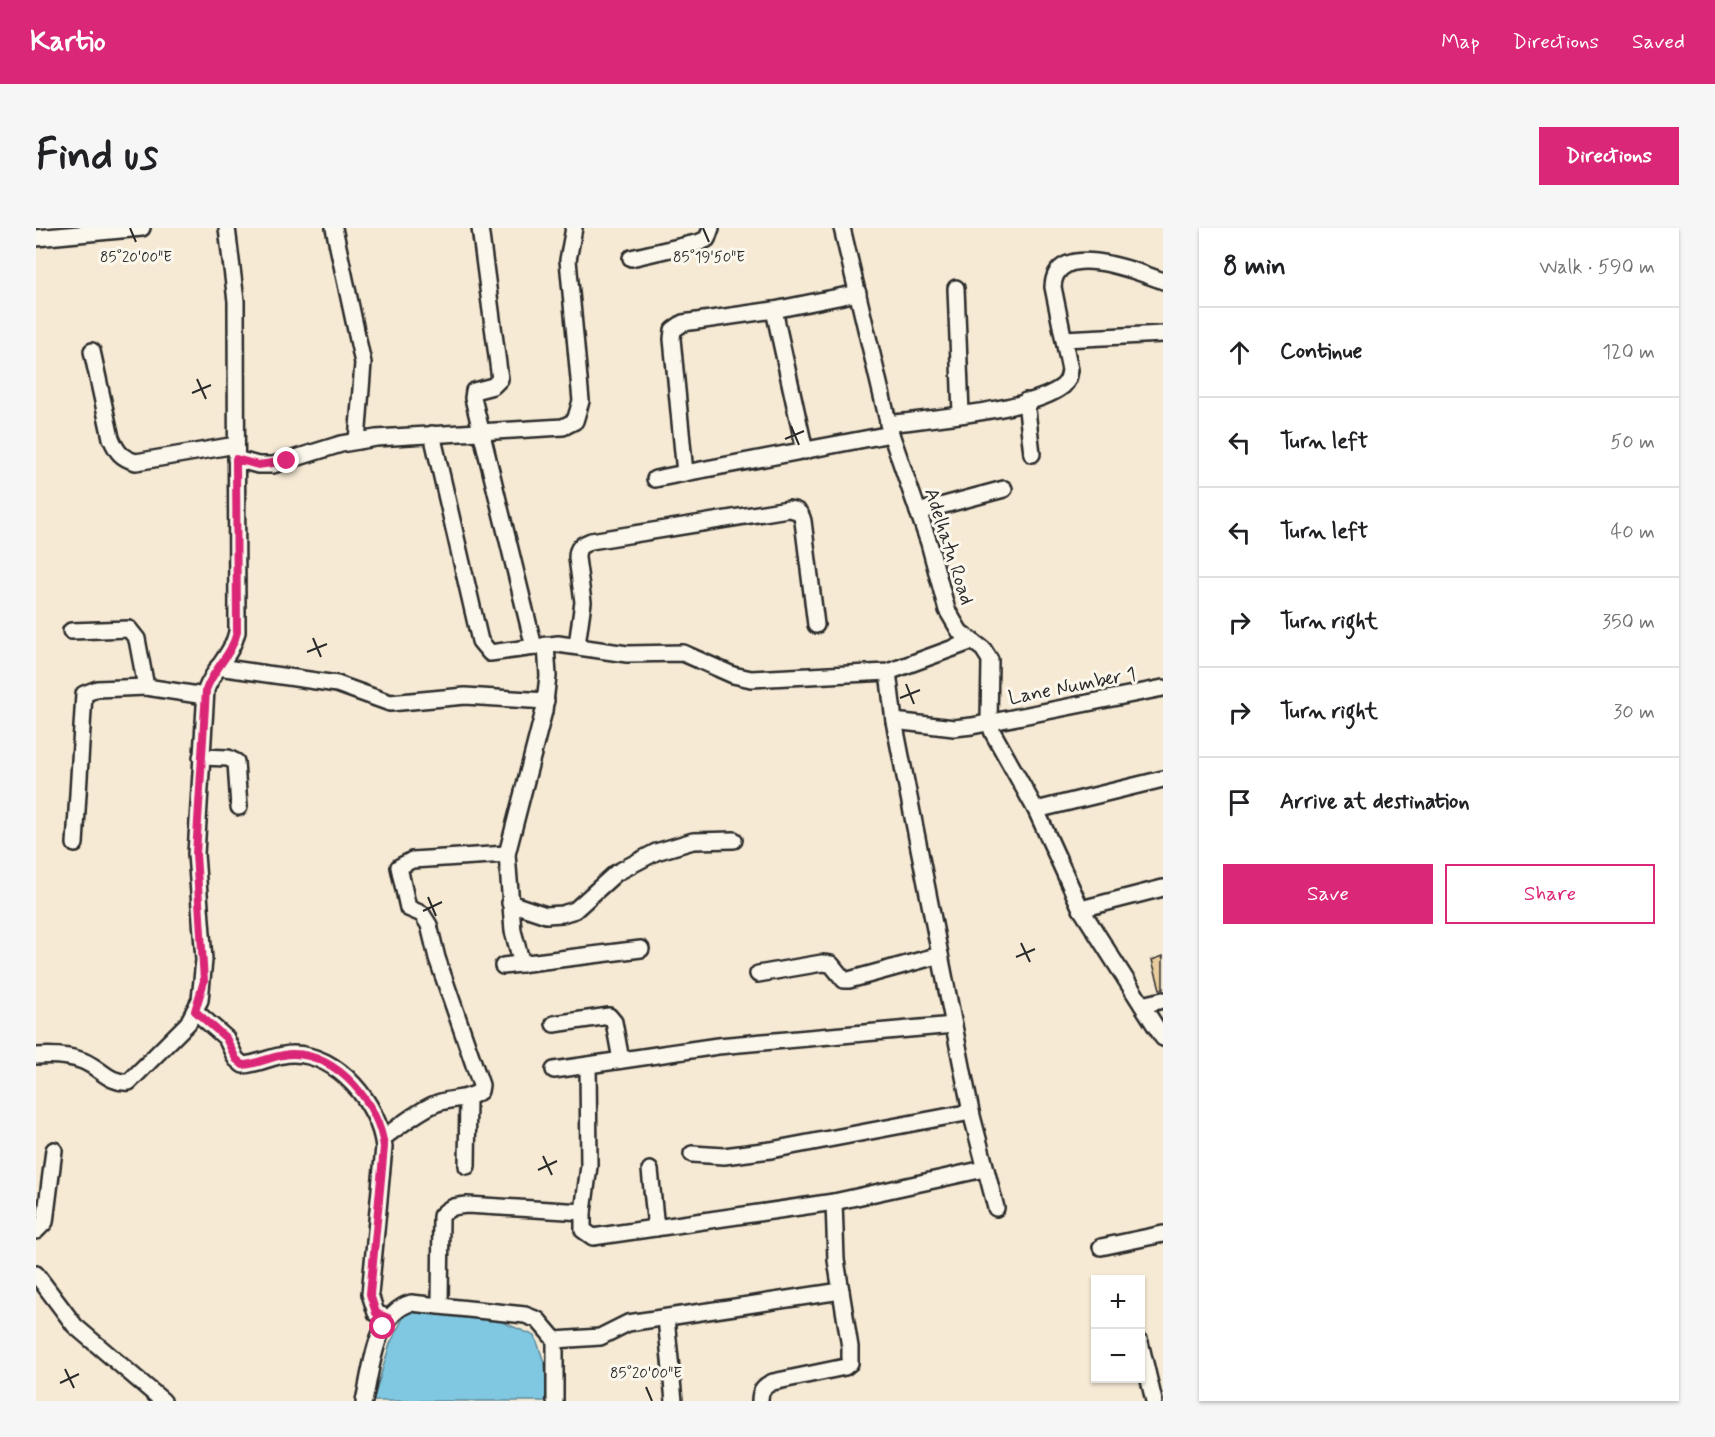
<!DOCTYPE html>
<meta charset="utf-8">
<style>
body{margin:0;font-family:Mynerve,sans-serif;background:#f6f6f6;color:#202124}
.controls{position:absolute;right:18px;bottom:18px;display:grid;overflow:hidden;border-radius:0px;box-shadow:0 2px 4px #0004}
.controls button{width:54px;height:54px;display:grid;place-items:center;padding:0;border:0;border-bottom:2px solid #e0e0e0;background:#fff;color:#202124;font:30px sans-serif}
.stop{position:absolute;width:18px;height:18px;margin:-14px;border:4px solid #db2777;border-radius:50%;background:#fff}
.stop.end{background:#db2777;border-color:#fff;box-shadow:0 2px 6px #0008}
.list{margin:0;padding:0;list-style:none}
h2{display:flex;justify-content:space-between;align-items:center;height:78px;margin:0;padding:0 24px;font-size:26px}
h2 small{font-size:20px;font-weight:400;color:#757577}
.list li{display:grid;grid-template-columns:39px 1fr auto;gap:18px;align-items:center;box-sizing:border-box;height:90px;padding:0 24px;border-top:2px solid #e0e0e0}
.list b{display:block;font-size:22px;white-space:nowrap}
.list em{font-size:20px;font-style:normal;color:#757577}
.actions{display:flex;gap:12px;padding:18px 24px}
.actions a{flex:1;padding:14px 0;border:2px solid #db2777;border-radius:0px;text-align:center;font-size:21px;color:#db2777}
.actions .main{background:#db2777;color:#fff}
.icon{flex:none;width:33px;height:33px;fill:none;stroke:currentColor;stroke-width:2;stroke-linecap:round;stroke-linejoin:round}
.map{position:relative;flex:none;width:1127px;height:1173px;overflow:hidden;border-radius:0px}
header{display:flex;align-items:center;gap:36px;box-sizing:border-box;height:84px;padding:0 30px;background:#db2777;color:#fff}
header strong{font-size:28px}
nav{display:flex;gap:33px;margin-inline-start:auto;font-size:21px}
.intro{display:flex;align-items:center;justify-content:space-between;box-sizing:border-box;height:144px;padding:0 36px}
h1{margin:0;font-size:42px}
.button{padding:15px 27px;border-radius:0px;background:#db2777;color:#fff;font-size:21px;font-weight:700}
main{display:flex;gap:36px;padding:0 36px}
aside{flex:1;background:#fff;border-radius:0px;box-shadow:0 2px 4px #0004}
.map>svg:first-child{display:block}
.water{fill:#80c8e1;stroke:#5e8998;stroke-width:1.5}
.building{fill:#e9cc9d;stroke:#2b2b2b;stroke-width:1.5}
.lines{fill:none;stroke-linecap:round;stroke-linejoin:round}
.street-casing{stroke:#2b2b2b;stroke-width:20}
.street{stroke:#fbf7ec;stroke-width:15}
.route{stroke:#db2777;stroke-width:8}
.ticks{fill:none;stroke:#2b2b2b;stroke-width:2}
.labels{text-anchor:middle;stroke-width:6;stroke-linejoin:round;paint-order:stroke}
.street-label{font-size:20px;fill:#2b2b2b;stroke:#fbf7ec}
.ticks-label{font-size:15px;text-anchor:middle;fill:#2b2b2b;stroke:#fbf7ec;stroke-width:6;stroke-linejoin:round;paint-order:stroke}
</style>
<header>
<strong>Kartio</strong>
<nav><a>Map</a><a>Directions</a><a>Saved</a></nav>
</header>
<div class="intro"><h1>Find us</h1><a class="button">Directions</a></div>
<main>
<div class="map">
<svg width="1127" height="1173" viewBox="0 0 1127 1173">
<rect width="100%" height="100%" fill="#f6ead4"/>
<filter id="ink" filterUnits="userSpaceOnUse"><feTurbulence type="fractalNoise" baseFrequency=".0167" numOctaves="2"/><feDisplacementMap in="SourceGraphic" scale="12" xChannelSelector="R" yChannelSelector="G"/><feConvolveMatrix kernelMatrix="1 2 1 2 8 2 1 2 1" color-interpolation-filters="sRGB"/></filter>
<g filter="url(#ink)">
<polygon class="water" points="372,1080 464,1093 499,1108 509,1137 511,1173 337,1173 354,1116"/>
<polygon class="building" points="1127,728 1127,761 1124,761 1116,732"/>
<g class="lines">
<defs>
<g id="street">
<polyline points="298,0 327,135 321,213"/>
<polyline points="444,0 464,151 457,158 438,163 437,170 498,419"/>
<polyline points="806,0 855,206 893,315 911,382 924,404 947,421 954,432 953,494 957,505 1000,582 1045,681 1127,810"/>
<polyline points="0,10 106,0"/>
<polyline points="595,30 664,14 671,11 675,0"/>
<polyline points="920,60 925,185"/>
<polyline points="822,65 738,82 647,95 637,102 636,111 649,245 855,206"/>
<polyline points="738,82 769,223"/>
<polyline points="1028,111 1127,106"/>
<path d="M56,123L75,210C81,224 85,230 100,234L200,217"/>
<polyline points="990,173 996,226"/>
<path d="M852,196C894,190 996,183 1027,158C1032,153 1033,149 1034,142L1017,59C1019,10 1103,44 1127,53"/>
<polyline points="396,206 444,413 454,425 522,416 591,426 647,425 697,447 715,451 852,444 934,414"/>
<polyline points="200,231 222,237 237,237 305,216 340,210 527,199 539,193 545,173 532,32 538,0"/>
<polyline points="619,251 649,245"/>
<polyline points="882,284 968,261"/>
<polyline points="35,403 93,401 101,411 110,459 169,468"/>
<path d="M541,417L547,374L541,330C541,319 545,317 555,313L752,281C761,282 765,284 767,293L780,397"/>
<polyline points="182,439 301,456 354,475 429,468 510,473"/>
<polyline points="852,444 858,493 935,884 960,980"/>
<polyline points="858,493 918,500 936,498 1127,460"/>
<polyline points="165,529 192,530 200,534 203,579"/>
<polyline points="1000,582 1127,551"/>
<polyline points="39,616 48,466 61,461 110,459"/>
<polyline points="474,675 510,687 526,686 539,682 580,645 620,624 657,613 698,612"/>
<polyline points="1045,681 1127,660"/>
<polyline points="486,736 477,703 471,626 508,483 512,448 510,417"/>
<polyline points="467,738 605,721"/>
<polyline points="722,746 786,735 795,736 808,752 813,752 904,727"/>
<polyline points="1106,777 1127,772"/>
<path d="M159,783L190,810L200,831L207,837C224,836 239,826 257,826C302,826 343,876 348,919L334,1066L340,1085L352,1090"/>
<polyline points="518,796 573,788 578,794 585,832"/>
<path d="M0,828C16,827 32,827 47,833C65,840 73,856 93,854L152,795L164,772L168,732L160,626L170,462C178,440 196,427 201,404L200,73L191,0"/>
<polyline points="518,842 682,818 918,797"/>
<path d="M347,910C364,898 380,884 399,876C414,869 432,873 444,863L445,857L401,730L393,697L386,686L372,680L363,639L376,632L471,626"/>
<polyline points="656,926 688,928 735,922 935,884"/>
<polyline points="431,938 432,869"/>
<polyline points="614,942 620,1000"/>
<polyline points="547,984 547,1002 557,1009 798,974 948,941"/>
<polyline points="0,1003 9,994 18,922"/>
<polyline points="1065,1019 1127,1006"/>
<polyline points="0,1046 39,1098 127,1173"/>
<path d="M404,1076L405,988C413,979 419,978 431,977L547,984L553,938L552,837"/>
<polyline points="630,1090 638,1173"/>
<polyline points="1104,1114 1118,1173"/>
<path d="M328,1173C336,1141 338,1086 375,1075L489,1087L502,1092L519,1112"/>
<polyline points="519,1173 519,1112 564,1109 592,1095 805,1063"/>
<path d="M724,1173C724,1163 727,1158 737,1154L809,1139L814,1135V1119L800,1032L798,974"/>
</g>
</defs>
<use href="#street" class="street-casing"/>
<use href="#street" class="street"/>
</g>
</g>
<g class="lines" filter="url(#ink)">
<path class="route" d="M251,233L222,237L200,231L201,404C196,427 178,440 170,462L160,626L168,753L159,783L190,810L200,831L207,837C224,836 239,826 257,826C302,826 343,876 348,919L334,1066L340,1085L352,1090L347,1099"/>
</g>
<path class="ticks" d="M94,0L100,14M667,0L673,14M161,151L170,171M156,165L175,157M755,198L763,217M749,211L768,203M277,410L285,429M271,424L291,416M870,456L878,476M864,470L884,462M392,669L400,688M387,683L406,674M985,715L994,734M980,729L999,721M507,928L516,947M502,942L521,933M29,1141L38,1160M24,1155L43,1146M610,1159L616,1173"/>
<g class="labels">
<g class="street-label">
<text transform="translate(914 318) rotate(72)" y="7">Adelhatu Road</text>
<text transform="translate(1036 457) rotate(-11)" y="7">Lane Number 1</text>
</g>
</g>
<g class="ticks-label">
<text x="100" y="34">85°20'00"E</text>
<text x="673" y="34">85°19'50"E</text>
<text x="610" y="1150">85°20'00"E</text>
</g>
</svg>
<div class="controls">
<button>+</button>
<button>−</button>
</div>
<div class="stop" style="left:347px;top:1099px"></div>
<div class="stop end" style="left:251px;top:233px"></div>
</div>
<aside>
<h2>8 min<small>Walk · 590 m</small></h2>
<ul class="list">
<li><svg class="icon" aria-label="ahead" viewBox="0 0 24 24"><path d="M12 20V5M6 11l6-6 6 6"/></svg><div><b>Continue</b></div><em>120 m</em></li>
<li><svg class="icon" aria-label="left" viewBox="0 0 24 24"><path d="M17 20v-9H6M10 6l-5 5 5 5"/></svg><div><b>Turn left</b></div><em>50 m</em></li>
<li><svg class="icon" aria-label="left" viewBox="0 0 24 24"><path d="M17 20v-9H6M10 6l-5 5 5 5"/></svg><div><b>Turn left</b></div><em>40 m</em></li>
<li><svg class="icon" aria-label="right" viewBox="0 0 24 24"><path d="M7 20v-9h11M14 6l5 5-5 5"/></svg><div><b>Turn right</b></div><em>350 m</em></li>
<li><svg class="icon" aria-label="right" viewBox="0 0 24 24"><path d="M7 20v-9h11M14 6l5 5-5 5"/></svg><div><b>Turn right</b></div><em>30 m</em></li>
<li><svg class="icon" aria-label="arrive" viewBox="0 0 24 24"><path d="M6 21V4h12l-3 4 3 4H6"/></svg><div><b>Arrive at destination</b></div></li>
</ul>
<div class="actions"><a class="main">Save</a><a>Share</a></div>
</aside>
</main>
